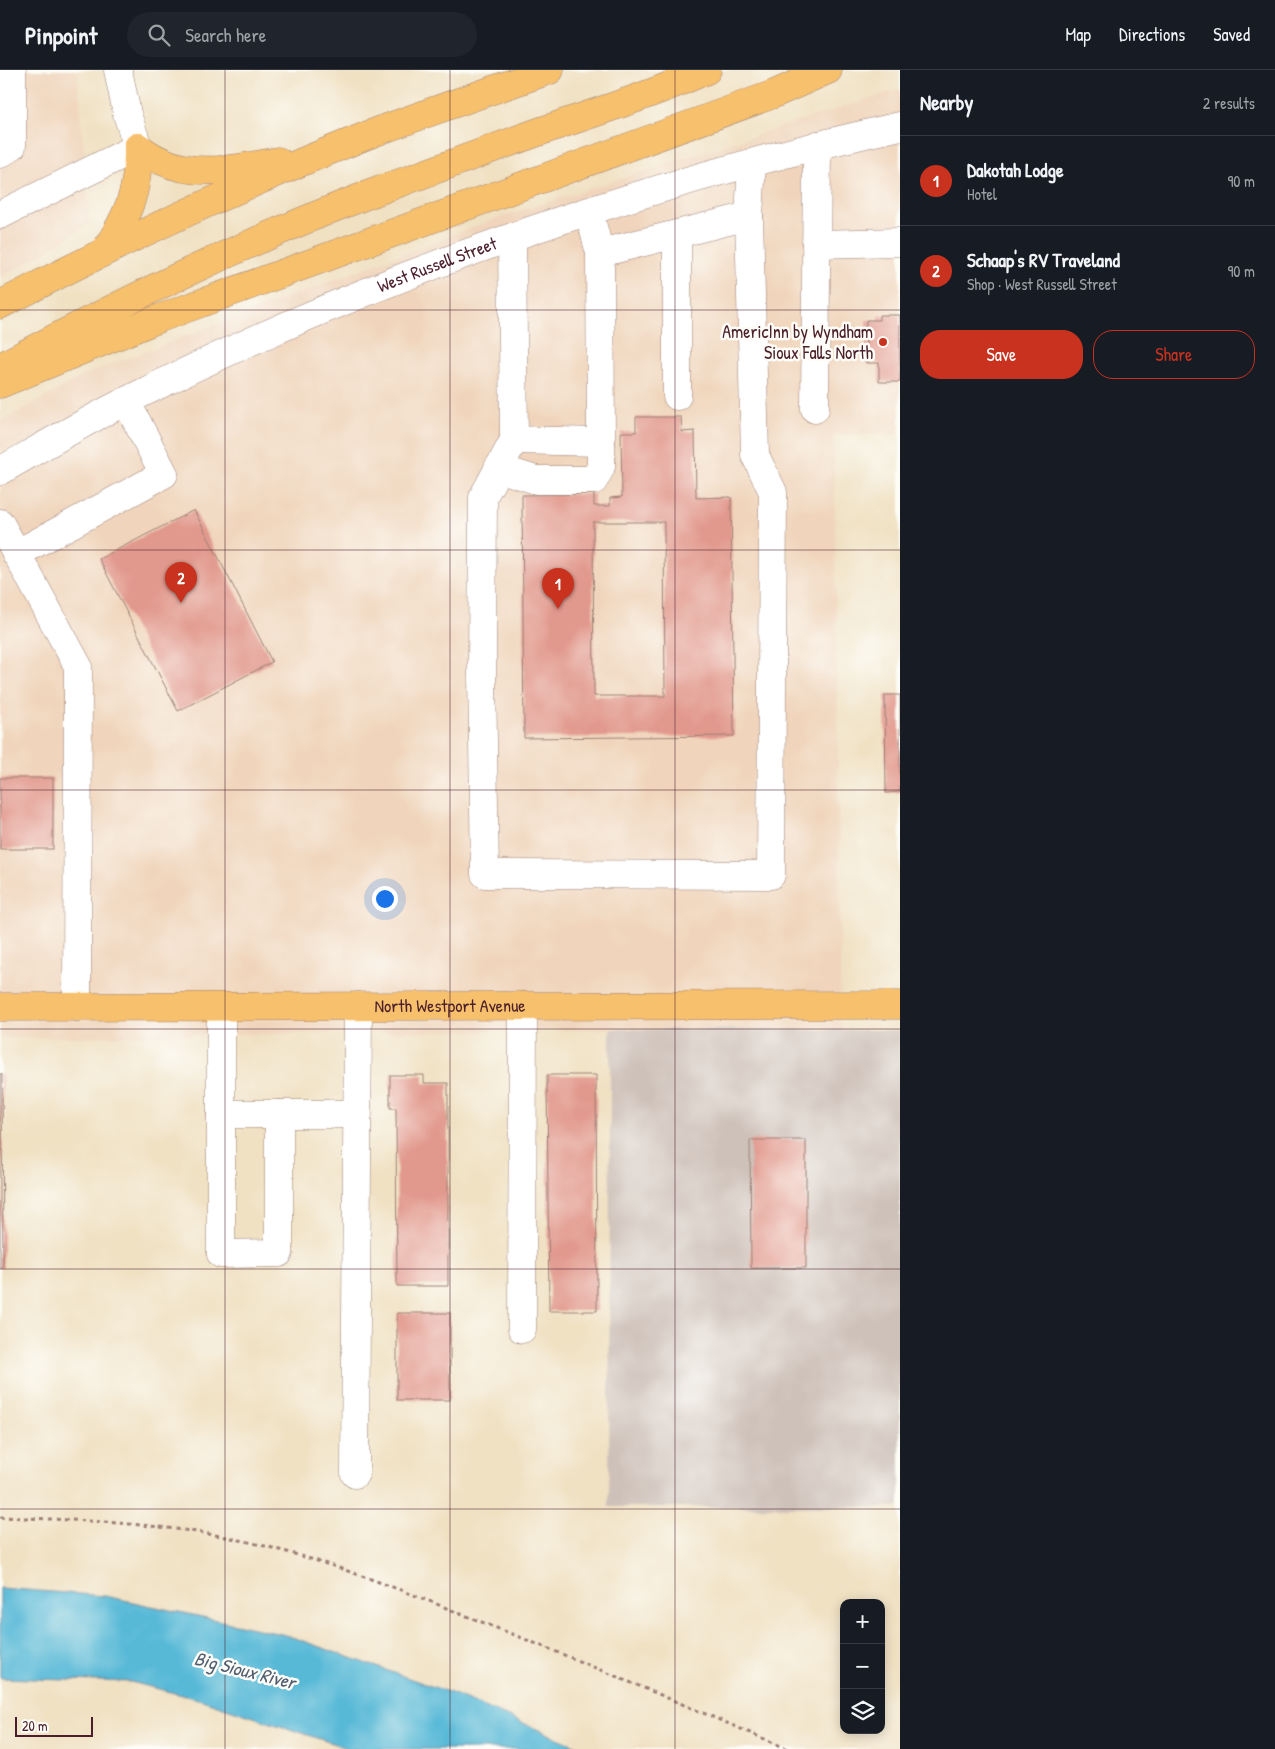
<!DOCTYPE html>
<meta charset="utf-8">
<style>
body{margin:0;font-family:"Patrick Hand",sans-serif;background:#20242c;color:#f1f3f6}
.controls{position:absolute;right:15px;bottom:15px;display:grid;overflow:hidden;border-radius:10px;box-shadow:0 2px 12px #0003}
.controls button{width:45px;height:45px;display:grid;place-items:center;padding:0;border:0;border-bottom:1px solid #363941;background:#171b24;color:#f1f3f6;font:25px sans-serif}
.scale{position:absolute;left:15px;bottom:12px;width:78px;box-sizing:border-box;padding-left:5px;border:2px solid #4a1f2b;border-top:0;font-size:14px;line-height:18px;white-space:nowrap;color:#4a1f2b;-webkit-text-stroke:4px #fdfcf7;paint-order:stroke}
.you{position:absolute;left:384px;top:828px;width:18px;height:18px;margin:-12px;border:4px solid #fff;border-radius:50%;background:#1a73e8;box-shadow:0 0 0 8px #1a73e833}
.badge{display:grid;place-items:center;width:32px;height:32px;border-radius:50%;background:#c8321e;color:#fff;font-size:16px;font-weight:700}
.pin{position:absolute;translate:-50% -41px;filter:drop-shadow(0 1px 2px #0008)}
.pin::after{content:'';position:absolute;top:26px;width:18px;height:15px;background:inherit;clip-path:polygon(0 0,100% 0,50% 100%)}
.list{margin:0;padding:0;list-style:none}
h2{display:flex;justify-content:space-between;align-items:center;height:65px;margin:0;padding:0 20px;font-size:21px}
h2 small{font-size:16px;font-weight:400;color:#9ea1a6}
.list li{display:grid;grid-template-columns:32px 1fr auto;gap:15px;align-items:center;box-sizing:border-box;height:90px;padding:0 20px;border-top:1px solid #363941}
.list b{display:block;font-size:19px;white-space:nowrap}
.list p{margin:0;font-size:16px;white-space:nowrap;color:#9ea1a6}
.list em{font-size:16px;font-style:normal;color:#9ea1a6}
.actions{display:flex;gap:10px;padding:15px 20px}
.actions a{flex:1;padding:11px 0;border:1px solid #c8321e;border-radius:20px;text-align:center;font-size:18px;color:#c8321e}
.actions .main{background:#c8321e;color:#fff}
.icon{flex:none;width:28px;height:28px;fill:none;stroke:currentColor;stroke-width:2;stroke-linecap:round;stroke-linejoin:round}
.map{position:relative;flex:none;width:900px;height:1679px;overflow:hidden}
header{display:flex;align-items:center;gap:30px;box-sizing:border-box;height:70px;padding:0 25px;background:#171b24;border-bottom:1px solid #363941}
header strong{font-size:24px}
nav{display:flex;gap:28px;margin-inline-start:auto;font-size:18px}
.search{width:350px;height:45px;background:#20242c;display:flex;align-items:center;gap:12px;box-sizing:border-box;padding:0 18px;border-radius:28px;color:#9ea1a6;font-size:19px}
main{display:flex}
aside{flex:1;background:#171b24}
.map>svg:first-child{display:block}
.built{fill:#f0d5bc}
.industrial{fill:#cec1b9}
.water{fill:#59b9d7;stroke:#526c81}
.building{fill:#e2998d;fill-rule:evenodd}
.lines{fill:none;stroke-linecap:round;stroke-linejoin:round}
.minor-casing{stroke:#9d8077;stroke-width:29}
.major-casing{stroke:#9d8077;stroke-width:29}
.highway-casing{stroke:#9d8077;stroke-width:29}
.path{stroke:#9d8077;stroke-width:3;stroke-dasharray:4 4;stroke-linecap:butt}
.minor{stroke:#fff;stroke-width:28}
.major{stroke:#f7c06c;stroke-width:28}
.highway{stroke:#f7c06c;stroke-width:28}
.grid{fill:none;stroke:#4a1f2b;stroke-width:1;stroke-opacity:0.55}
.poi-dot{fill:#c8321e;stroke:#fdfcf7;stroke-width:2}
.labels{text-anchor:middle;stroke-width:5;stroke-linejoin:round;paint-order:stroke}
.street-label{font-size:18px;fill:#4a1f2b;stroke:#fdfcf7}
.poi-label{font-size:18px;fill:#4a1f2b;stroke:#fdfcf7;text-anchor:end}
.water-label{font-size:19px;font-style:italic;fill:#505d70;stroke:#fdfcf7}
</style>
<header>
<strong>Pinpoint</strong>
<div class="search"><svg class="icon" aria-label="search" viewBox="0 0 24 24"><circle cx="10" cy="10" r="6"/><path d="M15 15l6 6"/></svg>Search here</div>
<nav><a>Map</a><a>Directions</a><a>Saved</a></nav>
</header>
<main>
<div class="map">
<svg width="900" height="1679" viewBox="0 0 900 1679">
<rect width="100%" height="100%" fill="#fdfcf7"/>
<filter id="ink" filterUnits="userSpaceOnUse"><feTurbulence type="fractalNoise" baseFrequency=".02" numOctaves="2"/><feDisplacementMap in="SourceGraphic" scale="10" xChannelSelector="R" yChannelSelector="G"/><feConvolveMatrix kernelMatrix="1 2 1 2 8 2 1 2 1" color-interpolation-filters="sRGB"/></filter>
<filter id="wash" filterUnits="userSpaceOnUse"><feTurbulence type="fractalNoise" baseFrequency=".0096" numOctaves="4" result="noise"/><feDisplacementMap in="SourceGraphic" scale="20" xChannelSelector="R" yChannelSelector="G"/><feGaussianBlur stdDeviation="1.12" result="paint"/><feColorMatrix in="noise" values="0 0 0 0 0 0 0 0 0 0 0 0 0 0 0 0 0 1.4 0 .05"/><feComposite in="paint" operator="in"/></filter>
<g filter="url(#wash)">
<rect width="100%" height="100%" fill="#f0e1c3"/>
<g class="built">
<polygon points="0,0 77,0 90,153 49,180 0,207"/>
<polygon points="900,19 900,364 834,365 841,960 610,959 0,968 0,352 88,303 492,150"/>
</g>
<polygon class="industrial" points="610,959 900,960 900,1437 609,1437"/>
<polygon class="water" points="0,1518 105,1526 286,1565 454,1624 584,1679 350,1679 202,1630 131,1612 0,1608"/>
<g id="blocks">
<g class="building">
<polygon points="879,245 900,245 900,312 879,312 879,293 866,293 866,250 879,250"/>
<path d="M636,347H681L682,362L695,361L696,428L731,427L734,666L524,668L522,425L594,424V436H610V428L622,427L621,362H636ZM593,452H664L665,626H594Z"/>
<polygon points="194,440 272,592 178,641 99,489"/>
<polygon points="885,625 900,625 900,722 886,723"/>
<rect x="0" y="708" width="53" height="71"/>
<polygon points="0,1004 2,1004 3,1198 0,1198"/>
<polygon points="390,1005 424,1005 424,1013 448,1013 448,1216 397,1216 396,1038 390,1038"/>
<polygon points="547,1005 596,1005 597,1241 549,1241"/>
<polygon points="750,1070 806,1070 806,1198 751,1198"/>
<rect x="397" y="1243" width="53" height="87"/>
</g>
</g>
</g>
<g filter="url(#ink)">
<use href="#blocks" fill-opacity="0" stroke="#9d8077" stroke-width="1"/>
<g class="lines">
<defs>
<g id="minor">
<polyline points="0,84 12,76 12,0"/>
<polyline points="0,145 138,77 127,44 118,0"/>
<polyline points="677,164 677,326"/>
<polyline points="512,168 514,370 601,372 600,183 589,142"/>
<polyline points="816,174 900,172"/>
<polyline points="600,183 749,146"/>
<polyline points="815,339 817,75"/>
<polyline points="514,370 483,427 482,603 485,804 771,805 773,422 755,385 749,146 752,93"/>
<polyline points="498,398 536,410 594,410 601,397 601,372"/>
<path id="s1" d="M0,401C42,377 84,352 128,330C372,207 633,116 900,56"/>
<polyline points="0,453 78,596 77,937"/>
<polyline points="16,484 164,404 126,331"/>
<polyline points="221,937 221,1044 358,1044"/>
<polyline points="221,1044 221,1184 279,1183 279,1044"/>
<polyline points="522,1259 523,936"/>
<polyline points="355,1404 358,936"/>
</g>
<g id="major">
<path id="s2" d="M0,937L900,935"/>
</g>
<g id="highway">
<path d="M138,77C146,82 153,88 162,91C197,108 242,98 278,91"/>
<path d="M105,181C128,146 139,120 138,77"/>
<path d="M0,235C119,172 242,115 368,65C428,42 490,21 550,0"/>
<path d="M0,297C119,233 241,174 367,125C426,103 485,81 544,60C599,41 654,24 707,0"/>
<polyline points="0,314 160,248 774,24 828,0"/>
</g>
</defs>
<use href="#minor" class="minor-casing"/>
<use href="#major" class="major-casing"/>
<use href="#highway" class="highway-casing"/>
<path class="path" d="M0,1447C80,1450 161,1453 240,1470C324,1489 405,1521 484,1553C586,1593 687,1636 788,1679"/>
<use href="#minor" class="minor"/>
<use href="#major" class="major"/>
<use href="#highway" class="highway"/>
</g>
</g>
<path class="grid" d="M225,0V1679M450,0V1679M675,0V1679M0,240H900M0,480H900M0,720H900M0,959H900M0,1199H900M0,1439H900"/>
<circle class="poi-dot" cx="883" cy="272" r="5"/>
<g class="labels">
<g class="street-label">
<text dy="6" stroke="none"><textPath href="#s1" startOffset="484">West Russell Street</textPath></text>
<text dy="6" stroke="none"><textPath href="#s2" startOffset="450">North Westport Avenue</textPath></text>
</g>
<g class="poi-label">
<text x="873" y="268">AmericInn by Wyndham<tspan x="873" dy="21">Sioux Falls North</tspan></text>
</g>
<g class="water-label">
<text transform="translate(245 1600) rotate(14)" y="7">Big Sioux River</text>
</g>
</g>
</svg>
<div class="controls">
<button>+</button>
<button>−</button>
<button><svg class="icon" aria-label="layers" viewBox="0 0 24 24"><path d="M12 4l9 5-9 5-9-5zM3 14l9 5 9-5"/></svg></button>
</div>
<div class="scale">20 m</div>
<div class="you"></div>
<div class="pin badge" style="left:558px;top:539px">1</div>
<div class="pin badge" style="left:181px;top:533px">2</div>
</div>
<aside>
<h2>Nearby<small>2 results</small></h2>
<ul class="list">
<li><span class="badge">1</span><div><b>Dakotah Lodge</b><p>Hotel</p></div><em>90 m</em></li>
<li><span class="badge">2</span><div><b>Schaap's RV Traveland</b><p>Shop · West Russell Street</p></div><em>90 m</em></li>
</ul>
<div class="actions"><a class="main">Save</a><a>Share</a></div>
</aside>
</main>
